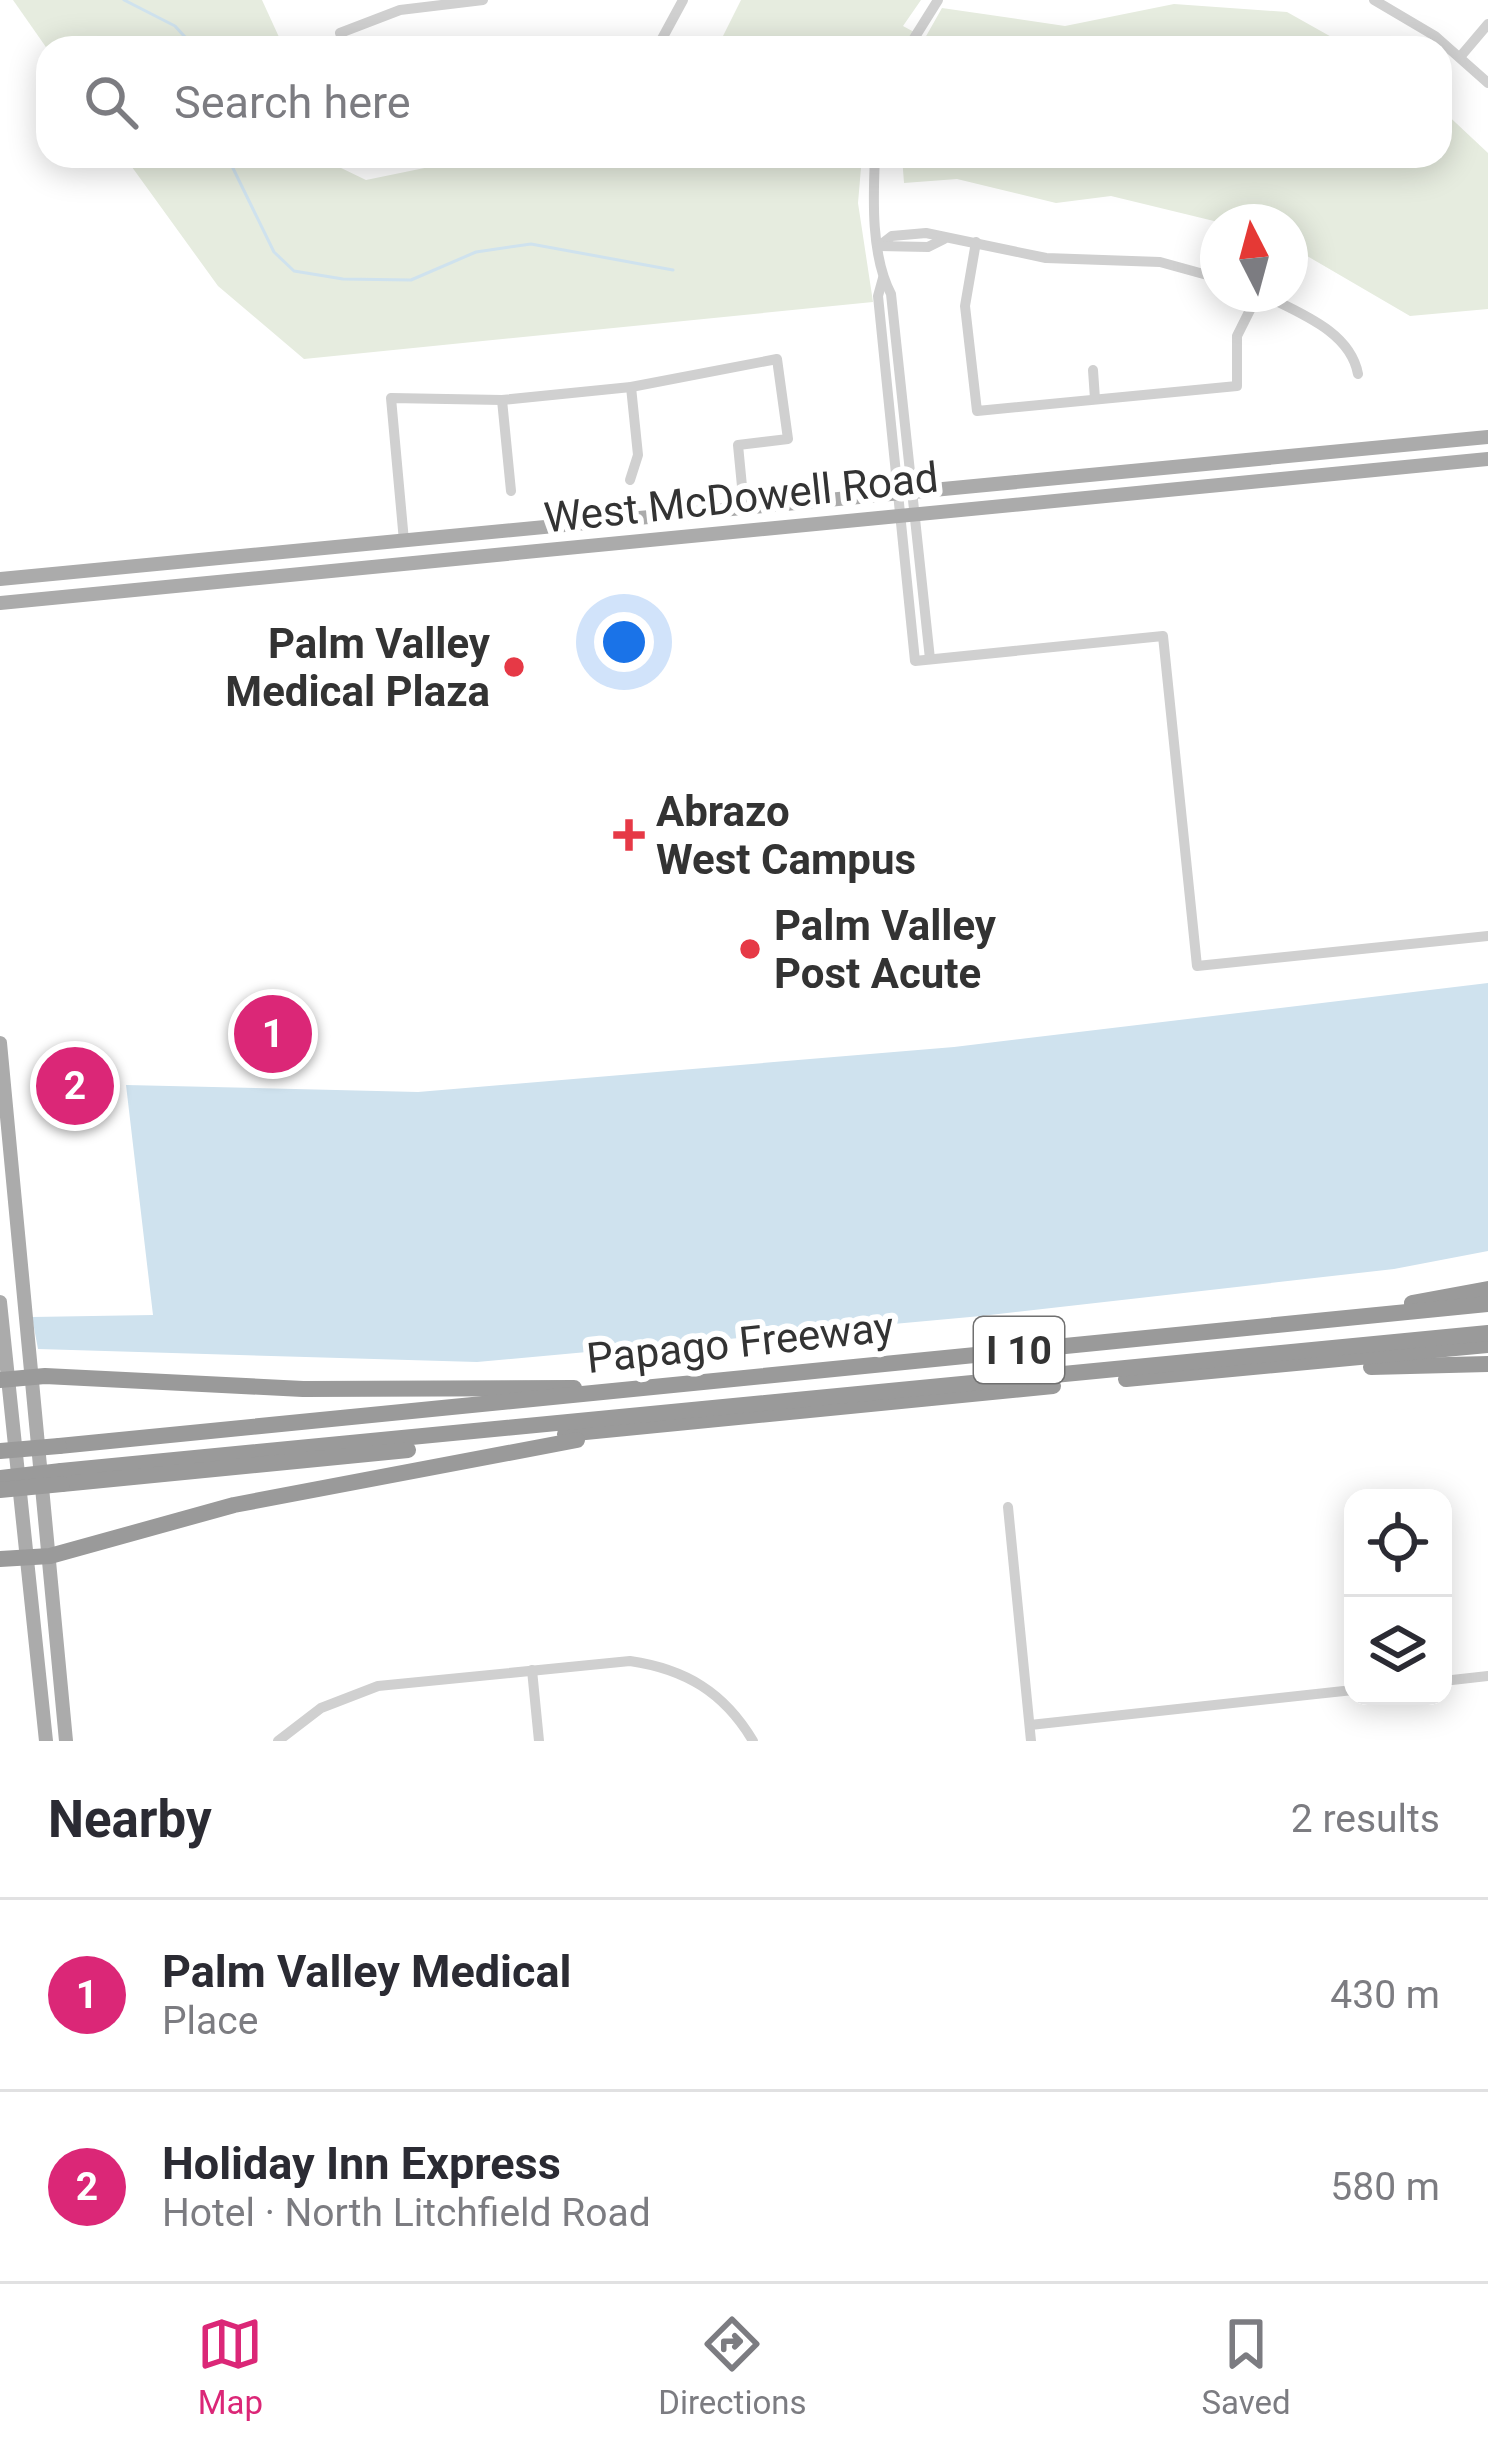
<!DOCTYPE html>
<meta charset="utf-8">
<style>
body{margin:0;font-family:Roboto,sans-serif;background:#f2f2f3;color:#2b2b33}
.controls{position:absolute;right:36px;bottom:36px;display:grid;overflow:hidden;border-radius:24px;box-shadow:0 6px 30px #0003}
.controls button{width:108px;height:108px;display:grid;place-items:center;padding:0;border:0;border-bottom:3px solid #e1e1e2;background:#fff;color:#2b2b33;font:60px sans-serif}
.compass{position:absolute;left:1200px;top:204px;width:108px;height:108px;border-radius:50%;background:#fff;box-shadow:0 6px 30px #0003;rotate:354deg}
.you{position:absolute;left:624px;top:642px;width:42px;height:42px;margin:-30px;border:9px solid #fff;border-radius:50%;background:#1a73e8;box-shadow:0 0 0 18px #1a73e833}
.badge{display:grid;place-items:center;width:78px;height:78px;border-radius:50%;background:#db2777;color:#fff;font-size:39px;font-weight:700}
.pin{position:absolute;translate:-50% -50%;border:6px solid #fff;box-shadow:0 3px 12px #0006}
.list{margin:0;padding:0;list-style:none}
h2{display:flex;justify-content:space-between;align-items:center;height:156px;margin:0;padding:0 48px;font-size:51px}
h2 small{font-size:39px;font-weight:400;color:#7c7c81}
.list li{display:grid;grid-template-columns:78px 1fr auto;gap:36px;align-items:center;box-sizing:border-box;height:192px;padding:0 48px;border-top:3px solid #e1e1e2}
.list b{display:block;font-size:45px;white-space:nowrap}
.list p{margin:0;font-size:39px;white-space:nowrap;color:#7c7c81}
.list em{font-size:39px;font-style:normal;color:#7c7c81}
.icon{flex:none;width:66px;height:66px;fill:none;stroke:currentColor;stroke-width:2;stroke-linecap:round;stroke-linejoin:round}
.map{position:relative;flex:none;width:1488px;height:1741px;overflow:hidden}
.search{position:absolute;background:#fff;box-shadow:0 6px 30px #0003;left:36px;right:36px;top:36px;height:132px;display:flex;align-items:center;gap:30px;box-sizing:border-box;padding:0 42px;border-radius:36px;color:#7c7c81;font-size:45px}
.sheet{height:540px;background:#fff}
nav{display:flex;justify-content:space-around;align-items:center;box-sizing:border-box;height:168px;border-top:3px solid #e1e1e2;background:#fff;font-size:33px;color:#7c7c81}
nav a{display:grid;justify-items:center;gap:6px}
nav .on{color:#db2777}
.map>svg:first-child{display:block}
.green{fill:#e6ecdf}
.water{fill:#cfe2ee}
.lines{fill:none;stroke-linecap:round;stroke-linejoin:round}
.stream{stroke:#cfe2ee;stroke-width:3}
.minor{stroke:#d0d0d0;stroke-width:10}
.major{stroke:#ababab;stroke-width:14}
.highway{stroke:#9a9a9a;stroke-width:16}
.highway-bridge{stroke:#9a9a9a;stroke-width:16}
.poi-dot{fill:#e63946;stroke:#fff;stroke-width:4.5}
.labels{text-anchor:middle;stroke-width:12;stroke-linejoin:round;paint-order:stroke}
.shield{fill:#fff;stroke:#707070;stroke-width:3}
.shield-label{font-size:39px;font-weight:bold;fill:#333}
.street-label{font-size:42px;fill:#333;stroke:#fff}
.poi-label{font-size:42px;font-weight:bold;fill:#333;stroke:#fff;text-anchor:start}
</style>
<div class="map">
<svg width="1488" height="1741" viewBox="0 0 1488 1741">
<rect width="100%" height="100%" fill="#fff"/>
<g class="green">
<polygon points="13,0 262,0 284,48 48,50"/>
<polygon points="741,0 921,0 903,26 925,38 942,8 1065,26 1174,4 1287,12 1351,48 911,48 897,42 894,48 717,48"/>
<polygon points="1440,108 1488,153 1488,309 1410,316 1290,246 1290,222 1218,222 1111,196 1056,203 957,179 904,183 902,156 1440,156"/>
<polygon points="124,156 331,156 339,167 366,180 483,156 862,156 858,203 873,302 304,359 218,286"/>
</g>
<polygon class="water" points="1488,983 1488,1251 1394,1269 981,1316 477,1362 38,1349 32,1317 153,1315 126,1085 418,1092 954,1047"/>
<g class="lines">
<g class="stream">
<polyline points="124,0 175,26 195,48"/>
<polyline points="227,156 274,252 294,271 343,279 411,280 476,252 531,244 673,270"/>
</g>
<g class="minor">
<polyline points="1374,0 1435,36 1488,83"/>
<polyline points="345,48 340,33 400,10 483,0"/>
<polyline points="657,48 683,0"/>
<polyline points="908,48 938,0"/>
<polyline points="1460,57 1488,24"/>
<path d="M875,156C873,199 871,256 891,294L930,659"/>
<polyline points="976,242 965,306 977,411 1237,386 1237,336 1258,294"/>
<polyline points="879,246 892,236 926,233 1046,258 1160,262 1218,278"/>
<polyline points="879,246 928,247 944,239"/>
<polyline points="883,278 878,296 915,661 1163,636 1197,966 1488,936"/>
<path d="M1262,294C1299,313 1350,331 1358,374"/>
<polyline points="1093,370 1095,399"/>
<polyline points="502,400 511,491"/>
<polyline points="630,480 638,455 631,387"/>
<polyline points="404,541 391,398 502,400 631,387 777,359 788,439 738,445 744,507"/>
<polyline points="1008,1507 1031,1741"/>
<polyline points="532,1670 539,1741"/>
<polyline points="1443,1681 1488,1676"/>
<polyline points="1030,1725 1353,1690"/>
<path d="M278,1741L321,1708L378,1686L630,1661C685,1669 724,1692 753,1741"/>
</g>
<g class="major">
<polyline points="0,579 1488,437"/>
<polyline points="0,603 1488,459"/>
<polyline points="0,1043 66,1741"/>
<polyline points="0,1302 46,1741"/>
</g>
<g class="highway">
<polyline points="1412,1303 1488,1289"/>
<polyline points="1371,1367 1488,1364"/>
<polyline points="1126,1379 1488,1345"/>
<polyline points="0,1380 45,1376 303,1389 574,1388"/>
<polyline points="565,1434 1053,1386"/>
<polyline points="59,1446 1488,1304"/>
<polyline points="61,1471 1488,1333"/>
<polyline points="62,1484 408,1450"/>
<polyline points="0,1559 50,1556 234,1505 577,1440"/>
</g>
<g class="highway-bridge">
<polyline points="0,1451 59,1446"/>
<polyline points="0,1478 61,1471"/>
<polyline points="0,1490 62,1484"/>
</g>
</g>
<g class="poi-dot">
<circle cx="514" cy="667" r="12"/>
<path d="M623 817h12v12h12v12h-12v12h-12v-12h-12v-12h12z"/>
<circle cx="750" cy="949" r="12"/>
</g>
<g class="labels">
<rect class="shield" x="974" y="1317" width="90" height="66" rx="9"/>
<g class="shield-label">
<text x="1019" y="1364">I 10</text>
</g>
<g class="street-label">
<text transform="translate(741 497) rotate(-6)" y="15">West McDowell Road</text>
<text transform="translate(740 1342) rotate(-6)" y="15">Papago Freeway</text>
</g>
<g class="poi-label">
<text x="490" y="658" text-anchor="end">Palm Valley<tspan x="490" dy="48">Medical Plaza</tspan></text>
<text x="656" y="826">Abrazo<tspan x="656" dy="48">West Campus</tspan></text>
<text x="774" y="940">Palm Valley<tspan x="774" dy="48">Post Acute</tspan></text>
</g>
</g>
</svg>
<div class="controls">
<button><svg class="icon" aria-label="locate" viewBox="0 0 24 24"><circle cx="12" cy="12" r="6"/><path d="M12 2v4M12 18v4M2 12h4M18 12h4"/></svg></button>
<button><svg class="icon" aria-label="layers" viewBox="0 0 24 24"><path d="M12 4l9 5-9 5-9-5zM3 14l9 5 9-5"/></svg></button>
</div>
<svg class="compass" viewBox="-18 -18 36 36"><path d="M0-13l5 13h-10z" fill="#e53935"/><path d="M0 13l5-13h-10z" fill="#7c7c81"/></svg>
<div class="you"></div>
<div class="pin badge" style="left:273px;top:1034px">1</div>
<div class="pin badge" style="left:75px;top:1086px">2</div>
<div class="search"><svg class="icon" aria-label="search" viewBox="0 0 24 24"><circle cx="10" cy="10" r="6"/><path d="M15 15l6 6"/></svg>Search here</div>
</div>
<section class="sheet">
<h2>Nearby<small>2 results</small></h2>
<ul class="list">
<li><span class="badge">1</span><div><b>Palm Valley Medical</b><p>Place</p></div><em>430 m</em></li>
<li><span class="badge">2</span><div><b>Holiday Inn Express</b><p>Hotel · North Litchfield Road</p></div><em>580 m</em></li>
</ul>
</section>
<nav>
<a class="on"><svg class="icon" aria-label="map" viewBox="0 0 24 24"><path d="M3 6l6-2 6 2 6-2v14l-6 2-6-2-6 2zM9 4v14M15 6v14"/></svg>Map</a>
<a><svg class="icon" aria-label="directions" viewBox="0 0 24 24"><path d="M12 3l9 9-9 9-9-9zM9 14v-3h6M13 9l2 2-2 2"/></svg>Directions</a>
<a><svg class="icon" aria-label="saved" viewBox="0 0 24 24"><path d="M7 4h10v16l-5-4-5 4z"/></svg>Saved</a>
</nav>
